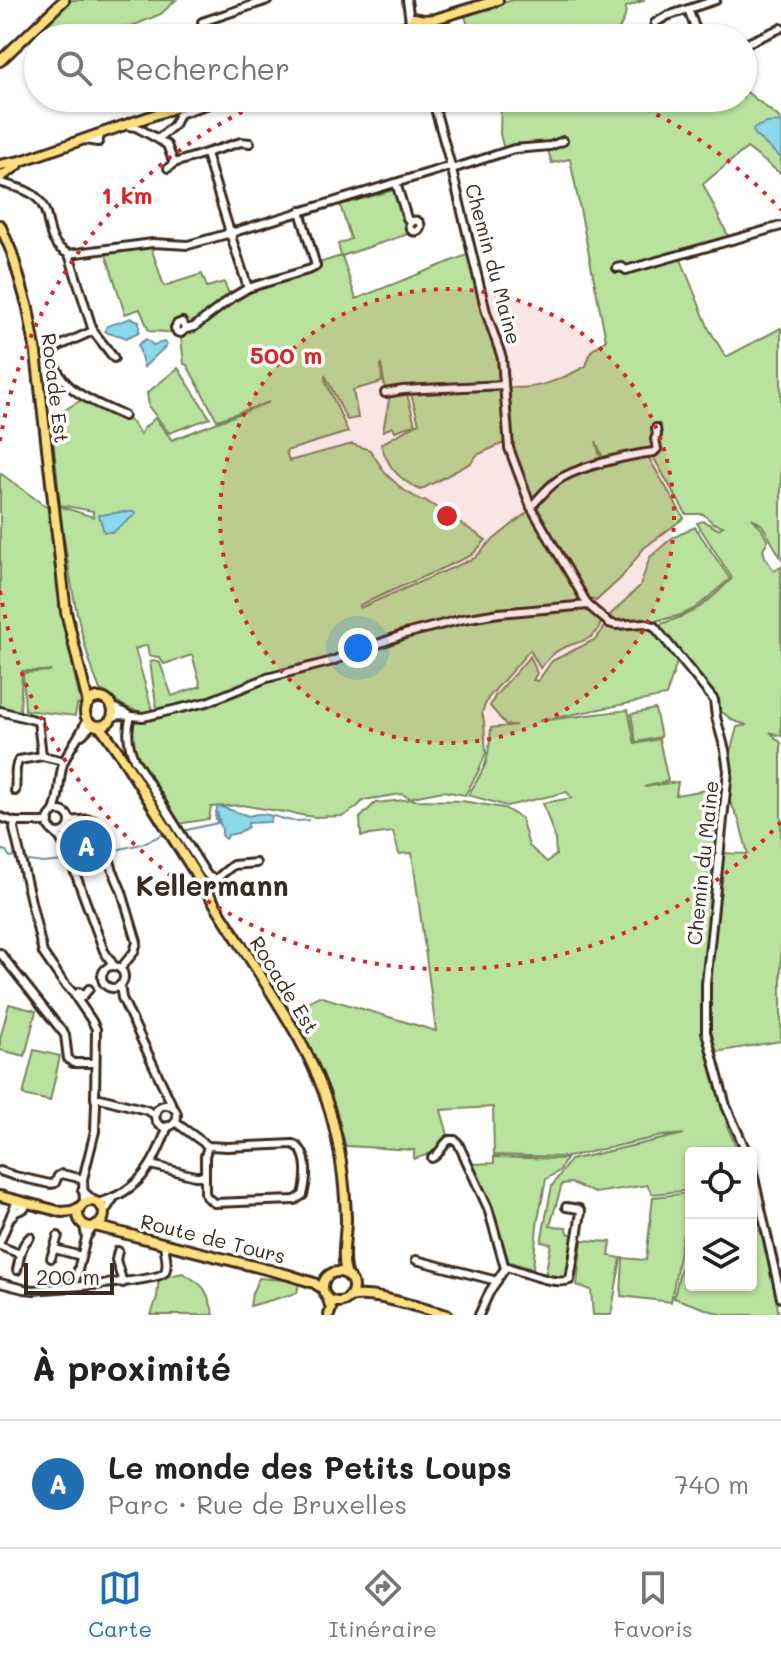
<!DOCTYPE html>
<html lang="fr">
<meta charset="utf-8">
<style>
body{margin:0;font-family:Mali,sans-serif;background:#f2f2f2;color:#222}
.controls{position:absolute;right:24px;bottom:24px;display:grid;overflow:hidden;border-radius:8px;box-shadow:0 2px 6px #0004}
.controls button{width:72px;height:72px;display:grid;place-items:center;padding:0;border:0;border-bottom:2px solid #e0e0e0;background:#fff;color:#222;font:40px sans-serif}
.scale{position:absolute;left:24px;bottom:20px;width:90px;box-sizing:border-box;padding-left:8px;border:4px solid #3b2a1e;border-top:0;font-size:22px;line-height:28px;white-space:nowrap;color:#3b2a1e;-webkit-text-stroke:6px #fff;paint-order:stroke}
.you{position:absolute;left:358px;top:648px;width:28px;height:28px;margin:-20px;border:6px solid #fff;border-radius:50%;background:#1a73e8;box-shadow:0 0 0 12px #1a73e833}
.badge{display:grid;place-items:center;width:52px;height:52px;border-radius:50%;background:#1f6fb2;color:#fff;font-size:26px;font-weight:700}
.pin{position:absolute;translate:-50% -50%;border:4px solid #fff;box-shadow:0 2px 8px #0006}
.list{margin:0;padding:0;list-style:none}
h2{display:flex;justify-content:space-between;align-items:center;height:104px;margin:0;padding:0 32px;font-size:34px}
h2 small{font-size:26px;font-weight:400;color:#767676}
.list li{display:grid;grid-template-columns:52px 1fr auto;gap:24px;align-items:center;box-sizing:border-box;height:128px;padding:0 32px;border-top:2px solid #e0e0e0}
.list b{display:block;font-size:30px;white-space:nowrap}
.list p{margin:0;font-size:26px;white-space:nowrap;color:#767676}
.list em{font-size:26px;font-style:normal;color:#767676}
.icon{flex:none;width:44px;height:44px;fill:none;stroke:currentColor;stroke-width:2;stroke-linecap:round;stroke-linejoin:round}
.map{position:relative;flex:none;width:781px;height:1315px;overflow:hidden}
.search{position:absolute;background:#fff;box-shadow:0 2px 6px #0004;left:24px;right:24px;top:24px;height:88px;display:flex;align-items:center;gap:20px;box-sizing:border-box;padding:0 28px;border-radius:44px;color:#767676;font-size:30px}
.sheet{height:232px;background:#fff}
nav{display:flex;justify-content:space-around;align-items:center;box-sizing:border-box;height:112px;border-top:2px solid #e0e0e0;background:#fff;font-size:22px;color:#767676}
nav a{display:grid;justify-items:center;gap:4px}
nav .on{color:#1f6fb2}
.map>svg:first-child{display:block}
.green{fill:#b9e29e;stroke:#7a865e;stroke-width:2;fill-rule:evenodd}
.water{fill:#8cd8ed;stroke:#6c929a;stroke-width:2}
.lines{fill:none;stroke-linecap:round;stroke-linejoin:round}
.stream{stroke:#6c929a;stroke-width:2}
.minor-casing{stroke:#3b2a1e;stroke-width:12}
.major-casing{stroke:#3b2a1e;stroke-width:14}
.minor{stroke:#fff;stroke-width:6}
.major{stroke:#fedf80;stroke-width:8}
.ring{fill:none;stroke:#d62828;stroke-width:4;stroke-dasharray:4 8}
.labels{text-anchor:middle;stroke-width:7;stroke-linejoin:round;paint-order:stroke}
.street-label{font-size:20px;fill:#3b2a1e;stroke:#fff}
.district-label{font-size:28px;font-weight:bold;fill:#3b2a1e;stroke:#fff}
.centre{fill:#d62828;stroke:#fff;stroke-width:4}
.ring-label{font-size:24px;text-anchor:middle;font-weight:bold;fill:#d62828;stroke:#fff;stroke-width:7;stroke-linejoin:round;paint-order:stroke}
</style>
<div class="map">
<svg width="781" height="1315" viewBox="0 0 781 1315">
<rect width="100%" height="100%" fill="#fff"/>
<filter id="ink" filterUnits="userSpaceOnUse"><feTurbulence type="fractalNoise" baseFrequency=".0125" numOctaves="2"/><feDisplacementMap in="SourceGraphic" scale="16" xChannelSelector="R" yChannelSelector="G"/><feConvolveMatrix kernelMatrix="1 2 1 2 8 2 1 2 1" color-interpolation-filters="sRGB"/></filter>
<g filter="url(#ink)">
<g class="green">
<polygon points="72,0 176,0 161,14 130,27 36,33"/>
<polygon points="512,0 645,0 626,7 625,17 619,29 631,38 472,38 465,16"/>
<path d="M743,89L781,119V174L747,148L703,184L731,242L680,257L709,329L726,357L781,328V558L762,525L752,518L761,528L768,541L763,549L765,557L774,571L781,567V736L770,732L781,743V1041L710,1053L722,1094L727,1126L739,1153H691V1190L652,1194L647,1185L595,1193L571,1183L562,1184L550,1226L566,1227L569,1234H574L567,1279L545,1276L551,1244L541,1242L552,1186L570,1160L684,1134L662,1136L567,1157L494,1155L493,1107L441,1110L448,1135L433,1153L414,1159V1150L346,1146L328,1087L290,1011L319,996L436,1031L412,853L399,854L393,832L361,836L360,818L375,803L413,799L401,794L364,800L356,808L343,816L314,817L241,805L211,807L209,819L178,824C165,805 132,762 130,741C130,732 132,724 136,716L152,713C140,712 127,709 118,702C111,697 108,693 100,690C76,631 69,569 59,506L93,517V511L60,505L51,418L83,399C101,407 133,414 140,435L143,429L155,418L172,440L269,402L217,420L187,365L184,364L181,338L218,311L181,333L149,331L140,309L125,314L106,254L151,247L164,286L202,274L207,287L224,282L232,301L248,291L320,268L319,263L341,256L338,244L351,239L340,205L394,190L408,234L342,256L356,299L469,254L485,322L496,348L500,381L385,388L381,364L382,382L353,390L358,418L347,420L325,375V380L348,432L286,451L289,461L352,444L370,450L386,474L402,489L422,501L425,500L486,540L472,555L360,605V608L475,558L488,544L529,511L585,603L480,613L430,624L234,688L212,698L157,711L150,662L154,661L160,663L172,696L201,686L192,655L164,664L159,657L149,656L147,645L135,649L153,713L210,705L290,672L381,647L419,632L515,614L584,607L594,612L601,623C593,644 576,640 559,650C551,654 546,662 540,668L530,650L488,698L482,712L484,722L486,753L478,772L465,795L443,791L413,797L414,800L462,801L504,808L521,818L529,846L547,862L556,855L555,839L543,803L572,798L567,792L507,806L468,795C486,767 489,761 491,728L516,725H506L490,706L495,696L530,656L537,673L533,680L538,681L552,661L596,639L607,624L627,628L645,627L656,631L678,659L666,696L539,721L628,710L635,744L659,739L668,781L644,787L678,782L676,795L723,787L722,784L737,727L747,725L734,721L719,710L709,688L661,629V624C696,613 707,604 732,578L697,523L703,521L718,529L723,526L713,523L703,514H686L652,455H647L684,518L644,548L621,578L596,601L589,598L541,526L534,507L565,479L606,465L596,441L601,461L564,473L548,485L531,502L513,448L509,419L508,387C536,391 562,379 586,366L591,351L606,340L570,159L552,163L546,144L504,150L500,134L501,98H743ZM724,789L739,820L748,854L722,853C720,894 715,935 704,975L715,859Z"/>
<polygon points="178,368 210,418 169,433 149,407 147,393"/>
<path d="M502,388L506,442L477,455L471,463L420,490C399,479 388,468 381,444L419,423L411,394Z"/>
<polygon points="407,394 415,424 395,431 393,427 383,431 390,395"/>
<path d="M0,473L48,508C55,574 66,640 81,704L77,705L75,716L25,710L23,673L51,671H22L20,712L0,708Z"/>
<path d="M695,527L730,579C719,587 701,606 690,611C667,622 638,623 613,621L610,615L640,586L650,557L672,538Z"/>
<polygon points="655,709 661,737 636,742 631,714"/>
<polygon points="9,1004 36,1011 25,1056 0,1050 0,1039"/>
<polygon points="34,1050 60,1056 50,1101 23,1095"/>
<polygon points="494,1157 566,1159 559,1171 546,1179 537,1225 533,1269 510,1262 506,1262 490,1201 472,1164 494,1163"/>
<polygon points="691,1193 691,1233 683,1233 671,1302 621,1296 623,1258 646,1260 653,1197"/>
<polygon points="763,1230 779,1315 723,1315 674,1298 687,1238 691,1238 691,1285 751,1285 751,1231"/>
<polygon points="582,1240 611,1242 609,1256 621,1258 611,1315 593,1315 591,1290 577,1285"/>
<path d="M183,1273C207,1287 206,1289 214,1315H151L157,1297L159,1278Z"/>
<polygon points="259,1278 283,1280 299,1283 297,1293 250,1306 252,1293"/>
</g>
<g class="water">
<polygon points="781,122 781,158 757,137 753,131 754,128 766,123"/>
<path d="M131,318L139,321V332L126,338C118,333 110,336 105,331L107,326Z"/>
<polygon points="146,339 153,345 164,342 167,345 144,367 138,345"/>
<polygon points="122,512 134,512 136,514 113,532 104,532 99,515"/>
<path d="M218,806L249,816C262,811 275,817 288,820C294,822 302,821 309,820C302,821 294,822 287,820C282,819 278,817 272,816L270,822L248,823V827L238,833L228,835L227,838L225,839L222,835V830L217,812L218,823L182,831L217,823L215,815Z"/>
</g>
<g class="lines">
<g class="stream">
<polyline points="0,849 6,851 10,857 17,856"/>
<polyline points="112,851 141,844 162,835"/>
<polyline points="75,859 104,854"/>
<polyline points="29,861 43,863 64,861"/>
</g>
<defs>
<g id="minor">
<polyline points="407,0 410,21"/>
<polyline points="688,9 699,38"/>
<polyline points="202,22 268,0"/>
<polyline points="655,23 667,16 716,0"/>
<polyline points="743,45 781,28"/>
<polyline points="432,98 451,166 486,312 502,358 509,448 531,507 588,605 609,623 616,625 644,623 654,626 714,700 716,717 725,750 728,771 706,984 706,1032 726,1106 747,1153"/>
<polyline points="435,107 465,98"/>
<polyline points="129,126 136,127 158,139"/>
<polyline points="84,140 98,142 101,133"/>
<polyline points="206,154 229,229 234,232 231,236 227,234 229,229"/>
<polyline points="174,163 167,145 158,139 174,125 179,114 227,98"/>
<polyline points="168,168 174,163 241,142 250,143"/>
<polyline points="452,169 514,149 550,146 563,141"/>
<path d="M2,183C14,187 29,189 38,199C54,216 42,242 69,254L153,243L188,245L227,234"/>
<polyline points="396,183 407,218 410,222"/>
<circle cx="415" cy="226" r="5.5"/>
<polyline points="234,232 451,166"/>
<path d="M69,254L93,331L57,347L52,355C59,391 94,402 124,416"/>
<polyline points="617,268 622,267 626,270 781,226"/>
<polyline points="248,288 311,269 316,266 300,211"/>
<polyline points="186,329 182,322 177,324 175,328 177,332 181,333 186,329 194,327 233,297 248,288 231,236"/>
<polyline points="93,331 114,358"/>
<polyline points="385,393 403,390 504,385"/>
<path d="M531,507C540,497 550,484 563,477C585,465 630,455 654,452L657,449L655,439L657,435L656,428"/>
<polyline points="111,706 129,715"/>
<polyline points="0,711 38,721 42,756"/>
<path d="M131,716C126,731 128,745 134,759L205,872L209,877L216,879L233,865L256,863"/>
<polyline points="112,717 120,715 143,717 207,702 267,678 329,662 405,634 463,619 499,613 588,605"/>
<polyline points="82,735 93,724"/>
<path d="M15,791C17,781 13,769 19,760L42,756L64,761"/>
<circle cx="59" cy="822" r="11"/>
<path d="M53,813C61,798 58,780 63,764C69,748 81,735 87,719"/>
<polyline points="0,817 15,822 49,822"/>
<path d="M70,821C83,820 94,815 101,829L112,868L122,892L137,942L134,952L120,969"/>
<polyline points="15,822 14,829 43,953 63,982 75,995"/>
<polyline points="53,831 60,838 67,851 104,951 114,966"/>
<polyline points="0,953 65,1035 68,1059 73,1063 95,1063"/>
<circle cx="113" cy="977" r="11"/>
<polyline points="120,985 122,998 173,1107"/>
<polyline points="82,997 78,999 75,996 79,992 82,997 89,989"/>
<polyline points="77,999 92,1021 96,1029 95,1099"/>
<polyline points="100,1098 146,1110 156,1115"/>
<circle cx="166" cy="1116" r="11"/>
<path d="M175,1122L208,1146L227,1147L293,1144C310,1151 307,1179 303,1195L295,1200L214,1203L207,1197L205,1193V1156L208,1146"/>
<path d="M432,1158C440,1155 442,1145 449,1140H455L458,1143L488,1208L505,1268"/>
<polyline points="751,1164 781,1298"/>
<polyline points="151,1165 195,1176 205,1176"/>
<polyline points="0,1171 15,1176 50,1184 55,1183 58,1176 62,1174 83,1179"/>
<polyline points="82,1190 94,1201"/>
<polyline points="84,1203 83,1179 95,1131 96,1103"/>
<path d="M98,1203C140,1191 154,1165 168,1126"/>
<polyline points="104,1213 113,1199"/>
<polyline points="12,1216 16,1212 25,1208"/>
<polyline points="84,1225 86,1238"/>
<polyline points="0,1242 15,1205 23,1204"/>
<polyline points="0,1246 20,1254"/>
<polyline points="55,1249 81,1256"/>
<polyline points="118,1251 116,1260 123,1283"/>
<polyline points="51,1258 58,1236"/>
<polyline points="416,1260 497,1281"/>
<path d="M17,1270C20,1258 20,1246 30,1237"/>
<path d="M0,1283L24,1289L34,1290C52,1288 156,1282 164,1273C170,1266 164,1251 164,1243"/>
<polyline points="74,1286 86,1238 93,1227"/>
<path d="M479,1315L490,1291L506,1267C523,1271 554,1286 570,1280L581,1212L579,1209L566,1207"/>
</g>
<g id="major">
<polyline points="424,20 427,27 424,33 418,36 412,34 408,25 414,18 424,20 435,19 498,0"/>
<polyline points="383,38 408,25"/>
<polyline points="0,61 64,0"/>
<polyline points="0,165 21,161 203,98"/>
<polyline points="2,176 18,165"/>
<polyline points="0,225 12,253 28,308 36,353 66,612 88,703"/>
<circle cx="99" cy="712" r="14"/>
<path d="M98,726L103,730L122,757C162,822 204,887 245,951C277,1002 313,1053 330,1111C340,1146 345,1183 346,1219C346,1237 341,1256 346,1273"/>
<polyline points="0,1196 62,1212 72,1211 79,1208"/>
<circle cx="91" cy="1214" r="13"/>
<polyline points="95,1226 289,1275 314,1283 323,1289"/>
<circle cx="338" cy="1287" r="15"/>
<path d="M350,1297C373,1291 422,1309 447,1315"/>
<polyline points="328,1299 331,1309 329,1315"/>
</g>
</defs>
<use href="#minor" class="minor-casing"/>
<use href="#major" class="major-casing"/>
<use href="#minor" class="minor"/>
<use href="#major" class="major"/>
</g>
</g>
<circle cx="447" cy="516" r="227" fill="#d62828" fill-opacity=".12"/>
<g class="ring">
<circle cx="447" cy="516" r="227"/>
<path d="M781 822A453 453 0 0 1 0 591M0 441A453 453 0 0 1 270 99M624 99A453 453 0 0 1 781 210"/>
</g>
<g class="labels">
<g class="street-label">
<text transform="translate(493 264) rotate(75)" y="7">Chemin du Maine</text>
<text transform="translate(55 388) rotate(83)" y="7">Rocade Est</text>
<text transform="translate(703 863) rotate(-84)" y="7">Chemin du Maine</text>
<text transform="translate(284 985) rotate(58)" y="7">Rocade Est</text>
<text transform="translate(213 1239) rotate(14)" y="7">Route de Tours</text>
</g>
<g class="district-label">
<text x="212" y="896">Kellermann</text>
</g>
</g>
<circle cx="447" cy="516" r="12" class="centre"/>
<g class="ring-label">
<text x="127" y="204">1 km</text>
<text x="286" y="364">500 m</text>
</g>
</svg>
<div class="controls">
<button><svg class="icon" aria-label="locate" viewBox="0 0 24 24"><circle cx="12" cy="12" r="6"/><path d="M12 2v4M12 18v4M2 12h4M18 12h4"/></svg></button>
<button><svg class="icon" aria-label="layers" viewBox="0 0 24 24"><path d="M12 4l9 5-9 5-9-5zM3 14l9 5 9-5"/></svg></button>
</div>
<div class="scale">200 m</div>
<div class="you"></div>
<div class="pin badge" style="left:86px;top:846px">A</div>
<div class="search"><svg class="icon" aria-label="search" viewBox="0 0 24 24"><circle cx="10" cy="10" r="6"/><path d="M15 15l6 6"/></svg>Rechercher</div>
</div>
<section class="sheet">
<h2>À proximité<small></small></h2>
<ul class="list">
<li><span class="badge">A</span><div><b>Le monde des Petits Loups</b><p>Parc · Rue de Bruxelles</p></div><em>740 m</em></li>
</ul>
</section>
<nav>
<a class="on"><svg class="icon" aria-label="map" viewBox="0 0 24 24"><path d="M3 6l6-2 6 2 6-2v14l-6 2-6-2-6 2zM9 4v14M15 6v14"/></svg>Carte</a>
<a><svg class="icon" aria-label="directions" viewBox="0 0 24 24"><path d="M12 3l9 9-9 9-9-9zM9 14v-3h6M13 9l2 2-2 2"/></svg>Itinéraire</a>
<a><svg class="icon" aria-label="saved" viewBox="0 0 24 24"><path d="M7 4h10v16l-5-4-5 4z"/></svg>Favoris</a>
</nav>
